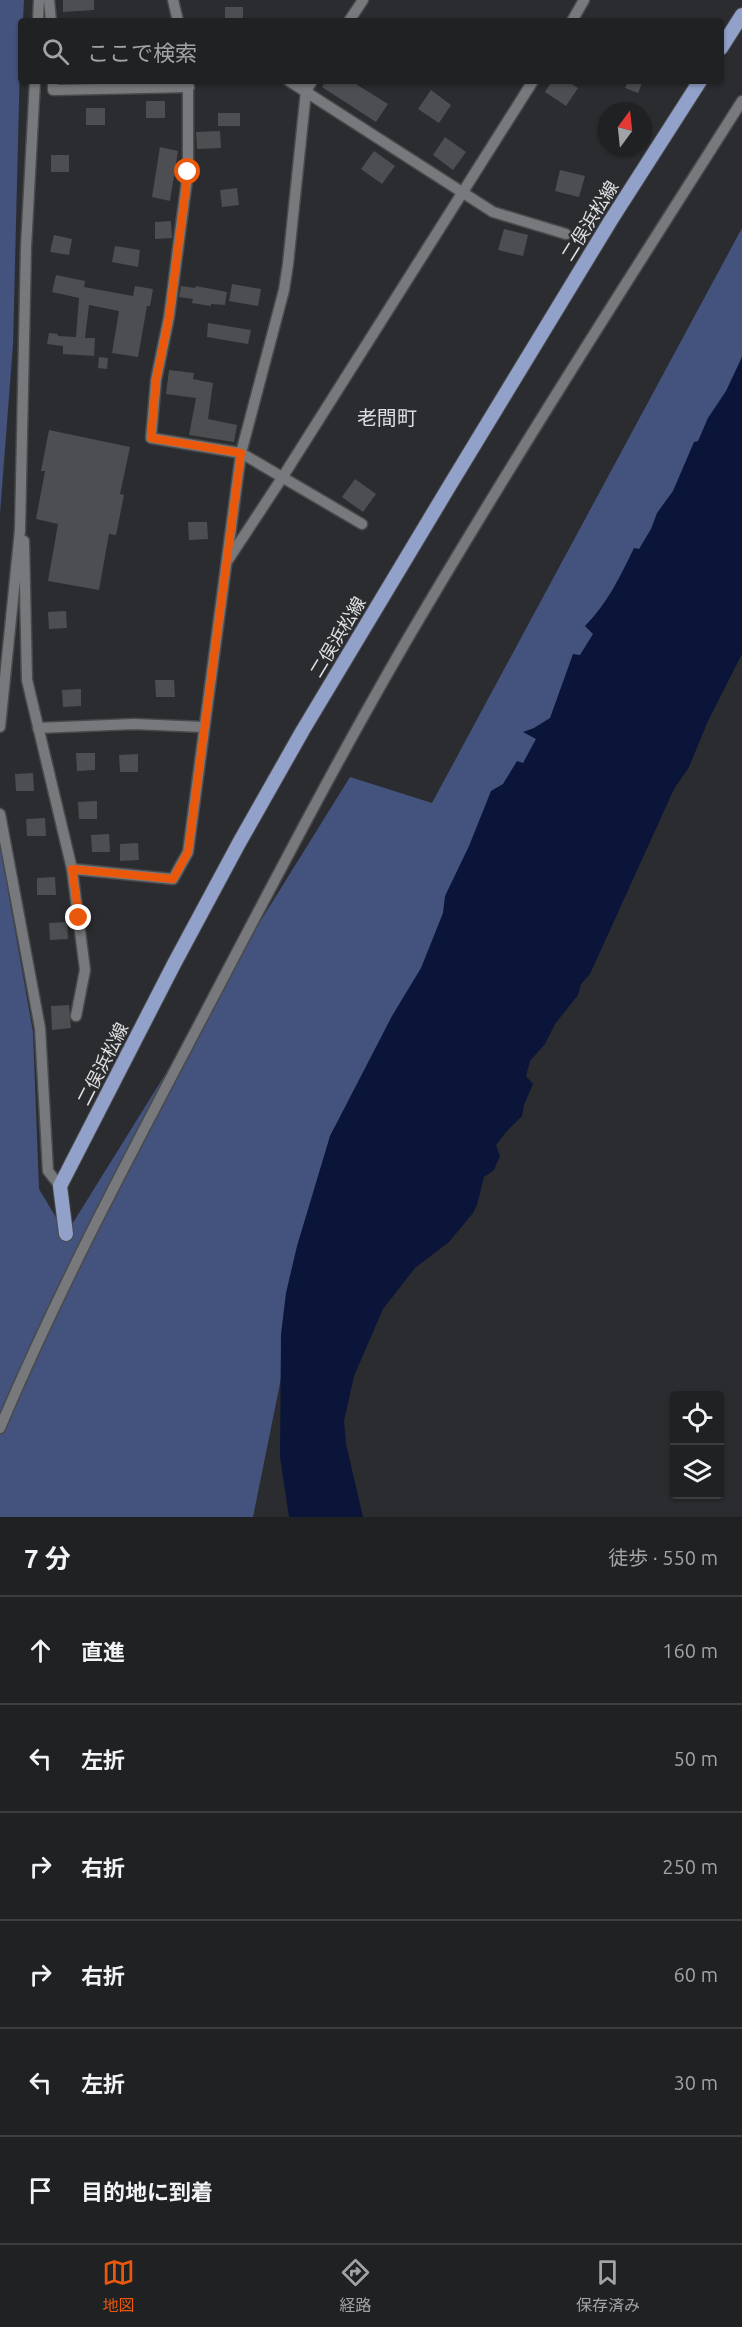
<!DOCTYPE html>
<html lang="ja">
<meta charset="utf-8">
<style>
body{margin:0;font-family:Ubuntu,"Noto Sans JP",sans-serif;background:#28292b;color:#f1f3f6}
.controls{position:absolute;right:18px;bottom:18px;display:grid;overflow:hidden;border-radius:6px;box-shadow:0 2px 4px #0004}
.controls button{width:54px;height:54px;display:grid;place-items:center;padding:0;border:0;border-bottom:2px solid #3d3e41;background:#202123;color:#f1f3f6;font:30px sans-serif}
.compass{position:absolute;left:598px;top:102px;width:54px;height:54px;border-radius:50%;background:#202123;box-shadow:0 2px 4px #0004;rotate:15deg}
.stop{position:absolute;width:18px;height:18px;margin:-14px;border:4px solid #ea580c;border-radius:50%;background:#fff}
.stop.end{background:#ea580c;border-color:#fff;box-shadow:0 2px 6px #0008}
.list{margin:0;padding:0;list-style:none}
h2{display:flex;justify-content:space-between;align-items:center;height:78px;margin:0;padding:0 24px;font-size:26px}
h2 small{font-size:20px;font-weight:400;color:#a2a3a6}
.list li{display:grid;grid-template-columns:39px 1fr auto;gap:18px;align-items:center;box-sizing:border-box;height:108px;padding:0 24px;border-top:2px solid #3d3e41}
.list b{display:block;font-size:22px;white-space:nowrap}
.list em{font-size:20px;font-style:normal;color:#a2a3a6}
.icon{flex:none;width:33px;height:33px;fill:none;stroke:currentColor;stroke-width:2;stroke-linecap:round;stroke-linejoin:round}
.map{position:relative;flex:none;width:742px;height:1517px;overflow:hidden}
.search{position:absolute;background:#202123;box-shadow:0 2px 4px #0004;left:18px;right:18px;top:18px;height:66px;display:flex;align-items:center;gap:15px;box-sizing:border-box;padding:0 21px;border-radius:6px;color:#a2a3a6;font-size:22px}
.sheet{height:726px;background:#202123}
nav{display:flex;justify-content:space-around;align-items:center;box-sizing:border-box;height:84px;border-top:2px solid #3d3e41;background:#202123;font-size:16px;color:#a2a3a6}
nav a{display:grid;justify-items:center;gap:3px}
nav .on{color:#ea580c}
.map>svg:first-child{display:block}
.forest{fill:#43537d}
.water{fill:#0a1539}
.building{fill:#4c4e51}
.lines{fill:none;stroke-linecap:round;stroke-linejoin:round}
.minor-casing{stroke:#494a4c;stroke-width:13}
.major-casing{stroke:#494a4c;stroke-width:16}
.minor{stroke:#78797d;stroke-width:10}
.major{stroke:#91a1c9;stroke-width:14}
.route{stroke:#ea580c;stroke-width:8}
.labels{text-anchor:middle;stroke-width:4.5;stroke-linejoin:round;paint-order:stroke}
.street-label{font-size:18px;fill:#e0e1e3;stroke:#2b2c2f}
.neighbourhood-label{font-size:20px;fill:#dbdce0;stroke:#2b2c2f}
</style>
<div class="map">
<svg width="742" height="1517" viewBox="0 0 742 1517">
<rect width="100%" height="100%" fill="#2b2c2f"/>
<g class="forest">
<polygon points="0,0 24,0 23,21 21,21 13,345 0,514"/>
<polygon points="742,228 742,392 330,1136 253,1517 0,1517 0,846 33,1032 39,1189 66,1234 350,777 432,803"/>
</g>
<path class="water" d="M742,357V654L708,721L689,767L674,789L590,974L581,984L578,995L555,1024L545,1044L530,1061L526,1076L533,1084L524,1105L522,1116L507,1131L496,1145L500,1156L494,1170L484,1177L477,1205L473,1213L449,1242L415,1268L383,1309L354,1376L344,1421L346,1444L363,1517H289L280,1457L281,1334L286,1293L297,1246L330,1136L392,1016L421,968L443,913L445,896L469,846L491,791L503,784L517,761L523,763L536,739L523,732L534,728L550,718L573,654L580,655L593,634L585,626C607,604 620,577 634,548L639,549L651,529L657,513L673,491L694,442L698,441L708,418L726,391Z"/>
<g class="building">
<polygon points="63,0 94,0 94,10 63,12"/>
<rect x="225" y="7" width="18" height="14"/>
<polygon points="326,81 351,81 388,104 376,122 322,87"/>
<polygon points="552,81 567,81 578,88 566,106 545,92"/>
<polygon points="628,81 643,81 638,93 625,88"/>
<polygon points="431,90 451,105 439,123 418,109"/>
<rect x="146" y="101" width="19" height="17"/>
<rect x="86" y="108" width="19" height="17"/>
<rect x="218" y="113" width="22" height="13"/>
<polygon points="220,131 221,148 197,149 196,132"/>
<polygon points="445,137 466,152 453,170 433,155"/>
<polygon points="160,147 178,151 170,201 152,197"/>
<polygon points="374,151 395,166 382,184 361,169"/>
<rect x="51" y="155" width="18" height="17"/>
<polygon points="560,170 585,176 579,197 555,191"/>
<polygon points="237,188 239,205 222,207 220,190"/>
<polygon points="171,221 172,238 155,239 155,222"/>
<polygon points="504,229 528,235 523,256 498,250"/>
<polygon points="54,235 72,239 69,255 50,252"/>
<polygon points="115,246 140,250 138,267 112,262"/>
<polygon points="56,275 85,281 84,287 133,296 135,286 153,289 150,306 147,306 138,357 112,353 119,311 89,305 85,338 95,338 94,356 63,354 63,346 47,344 49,333 58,334 58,336 76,337 79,298 52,292"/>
<polygon points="232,284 261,289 258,306 229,301"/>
<polygon points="181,286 195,288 196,286 227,292 225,305 211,304 211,306 192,303 193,299 179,297"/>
<polygon points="208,323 251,330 248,344 207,337"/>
<polygon points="99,357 108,358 107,369 98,368"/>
<polygon points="169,370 194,373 193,379 213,383 208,419 237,425 234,442 189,435 196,398 166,394"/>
<polygon points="49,430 130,447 120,494 124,495 116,535 109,534 99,590 48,581 58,524 36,519 45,471 41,471"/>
<polygon points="355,479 376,494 363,512 342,497"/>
<polygon points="188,522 207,522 208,539 189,540"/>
<polygon points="66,611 67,628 49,629 48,612"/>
<polygon points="155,680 174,680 175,697 156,697"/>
<polygon points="81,689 81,706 63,707 62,690"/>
<polygon points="76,753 95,753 95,770 77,771"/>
<polygon points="138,754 138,772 120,772 119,755"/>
<polygon points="33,773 34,791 16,791 15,774"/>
<polygon points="97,801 97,819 79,819 78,802"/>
<polygon points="45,818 46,836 27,836 26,819"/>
<polygon points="109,834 110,852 92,852 91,835"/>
<polygon points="138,843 139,860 120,861 120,844"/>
<polygon points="55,877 56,895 37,895 37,878"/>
<polygon points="67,922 68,939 50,940 49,923"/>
<polygon points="69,1005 71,1028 52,1030 51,1006"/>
</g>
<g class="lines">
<defs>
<g id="minor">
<polyline points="49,0 51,21"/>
<polyline points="173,0 178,21"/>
<polyline points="38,21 39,0"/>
<polyline points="349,21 363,0"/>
<polyline points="572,21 584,0"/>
<polyline points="53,81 53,90 189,87"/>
<polyline points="188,81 188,172 169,317 156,380 151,438 241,453 362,524"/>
<polyline points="289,81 493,212 566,234"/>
<polyline points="24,541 27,680 72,869 85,970 76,1016"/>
<polyline points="228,560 282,478 533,81"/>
<polyline points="0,727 20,530 26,247 35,81"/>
<polyline points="38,728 134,724 203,727"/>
<polyline points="0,814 40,1028 48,1171 60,1186"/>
<polyline points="72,869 173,879 188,852 241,453 284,290 288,264 306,91 312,81"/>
<path d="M0,1428C58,1291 127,1161 196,1030C266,897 335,763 411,633C517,453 630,277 742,101"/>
</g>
<g id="major">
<polyline points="721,48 742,15"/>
<polyline points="66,1234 60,1186 174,964 239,843 303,730 450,485 611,220 700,81"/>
</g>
</defs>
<use href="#minor" class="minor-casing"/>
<use href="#major" class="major-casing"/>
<use href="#minor" class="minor"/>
<use href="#major" class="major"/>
</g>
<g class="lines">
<polyline class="route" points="79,918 72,869 173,879 188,852 241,453 151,438 156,380 169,317 188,172"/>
</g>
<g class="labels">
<g class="street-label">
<text transform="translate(590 221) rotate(-58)" y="6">二俣浜松線</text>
<text transform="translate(338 637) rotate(-59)" y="6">二俣浜松線</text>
<text transform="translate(103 1064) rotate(-63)" y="6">二俣浜松線</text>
</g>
<g class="neighbourhood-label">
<text x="387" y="425">老間町</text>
</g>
</g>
</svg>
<div class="controls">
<button><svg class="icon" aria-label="locate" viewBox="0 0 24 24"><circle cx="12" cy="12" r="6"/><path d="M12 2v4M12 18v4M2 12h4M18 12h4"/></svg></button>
<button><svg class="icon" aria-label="layers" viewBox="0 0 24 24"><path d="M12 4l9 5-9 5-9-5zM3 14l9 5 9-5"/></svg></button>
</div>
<svg class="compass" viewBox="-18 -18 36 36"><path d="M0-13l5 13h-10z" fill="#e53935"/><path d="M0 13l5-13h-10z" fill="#a2a3a6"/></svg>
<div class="stop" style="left:188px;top:172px"></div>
<div class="stop end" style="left:79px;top:918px"></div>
<div class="search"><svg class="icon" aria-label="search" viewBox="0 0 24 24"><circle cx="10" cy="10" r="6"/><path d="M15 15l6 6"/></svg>ここで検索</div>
</div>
<section class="sheet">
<h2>7 分<small>徒歩 · 550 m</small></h2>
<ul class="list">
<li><svg class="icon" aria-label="ahead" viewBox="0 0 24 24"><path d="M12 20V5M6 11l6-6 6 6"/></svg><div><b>直進</b></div><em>160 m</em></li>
<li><svg class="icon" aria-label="left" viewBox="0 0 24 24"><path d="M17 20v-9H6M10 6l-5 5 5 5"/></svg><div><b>左折</b></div><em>50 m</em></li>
<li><svg class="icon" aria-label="right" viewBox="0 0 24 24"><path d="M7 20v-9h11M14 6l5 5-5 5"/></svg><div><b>右折</b></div><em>250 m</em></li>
<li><svg class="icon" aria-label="right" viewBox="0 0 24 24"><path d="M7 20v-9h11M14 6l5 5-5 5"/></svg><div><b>右折</b></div><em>60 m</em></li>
<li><svg class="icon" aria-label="left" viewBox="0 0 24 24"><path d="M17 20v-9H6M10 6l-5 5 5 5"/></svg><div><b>左折</b></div><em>30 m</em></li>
<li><svg class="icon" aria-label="arrive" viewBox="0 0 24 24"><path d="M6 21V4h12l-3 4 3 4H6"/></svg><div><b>目的地に到着</b></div></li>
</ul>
</section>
<nav>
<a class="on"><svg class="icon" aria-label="map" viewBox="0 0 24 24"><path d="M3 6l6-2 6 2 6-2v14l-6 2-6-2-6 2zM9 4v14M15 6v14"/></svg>地図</a>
<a><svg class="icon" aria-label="directions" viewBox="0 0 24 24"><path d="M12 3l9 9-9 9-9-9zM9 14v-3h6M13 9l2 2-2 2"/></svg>経路</a>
<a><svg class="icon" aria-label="saved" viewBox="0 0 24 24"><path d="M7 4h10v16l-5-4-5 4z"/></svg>保存済み</a>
</nav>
